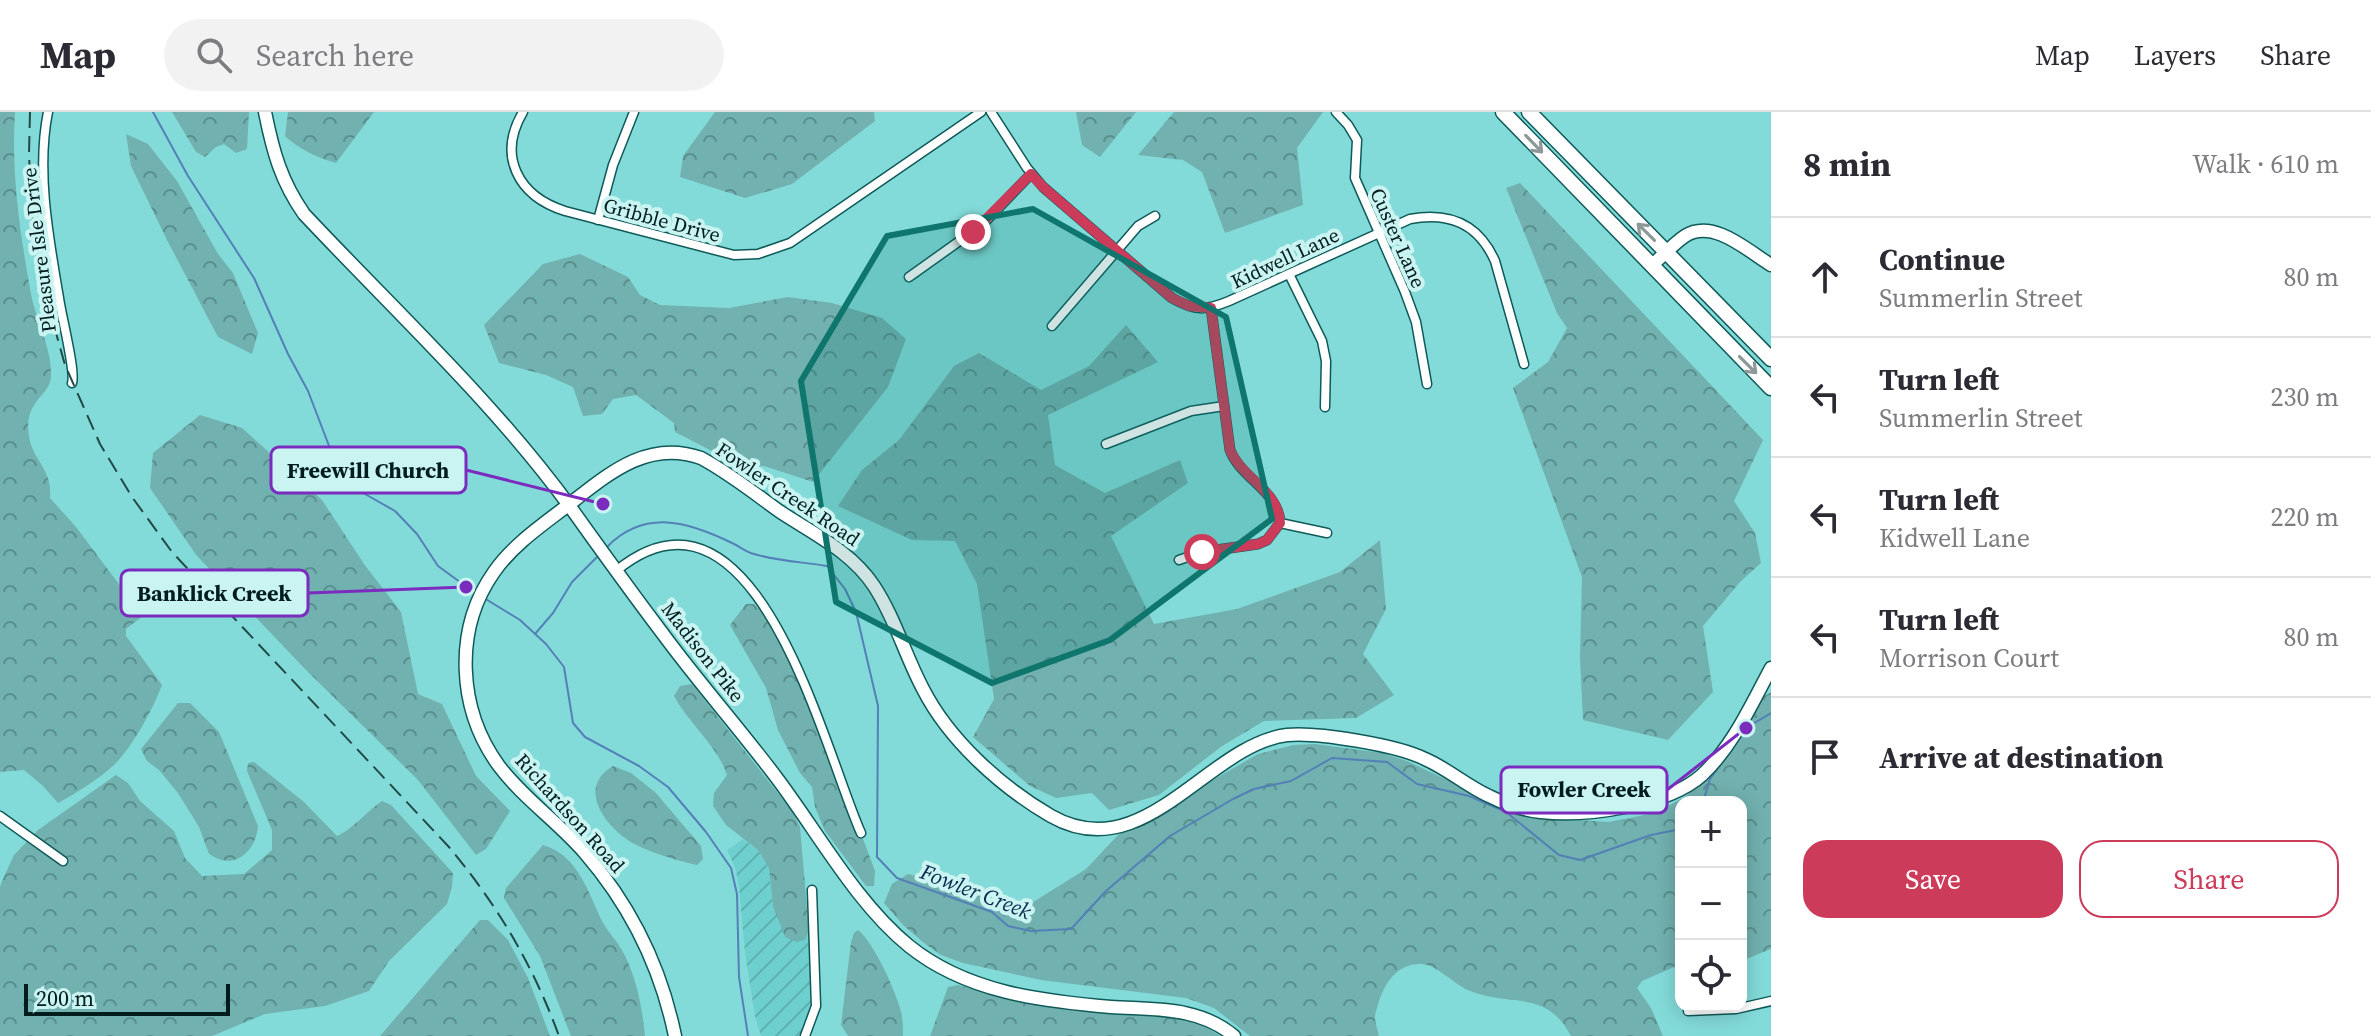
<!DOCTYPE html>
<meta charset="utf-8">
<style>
body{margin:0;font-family:"Source Serif 4",serif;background:#f2f2f3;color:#2b2b33}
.controls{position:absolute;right:24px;bottom:24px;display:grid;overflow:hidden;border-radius:16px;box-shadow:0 4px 20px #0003}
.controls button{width:72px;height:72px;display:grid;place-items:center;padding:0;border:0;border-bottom:2px solid #e1e1e2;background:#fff;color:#2b2b33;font:40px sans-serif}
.scale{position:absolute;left:24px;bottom:20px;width:206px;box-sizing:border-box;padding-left:8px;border:4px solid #011c1c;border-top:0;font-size:22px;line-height:28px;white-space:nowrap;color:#011c1c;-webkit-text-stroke:6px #caf4f2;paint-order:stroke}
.stop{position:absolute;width:24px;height:24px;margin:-18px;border:6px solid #cc3c5a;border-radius:50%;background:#fff}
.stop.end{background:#cc3c5a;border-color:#fff;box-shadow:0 2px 8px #0008}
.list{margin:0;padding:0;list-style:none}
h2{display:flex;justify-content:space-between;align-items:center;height:104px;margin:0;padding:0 32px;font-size:34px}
h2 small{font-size:26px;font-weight:400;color:#7c7c81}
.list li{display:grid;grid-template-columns:52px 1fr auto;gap:24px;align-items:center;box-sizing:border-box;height:120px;padding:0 32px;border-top:2px solid #e1e1e2}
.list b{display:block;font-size:30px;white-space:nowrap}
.list p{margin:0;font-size:26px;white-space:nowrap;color:#7c7c81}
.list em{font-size:26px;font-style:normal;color:#7c7c81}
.actions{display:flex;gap:16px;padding:24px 32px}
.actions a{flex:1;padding:18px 0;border:2px solid #cc3c5a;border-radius:24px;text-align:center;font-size:28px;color:#cc3c5a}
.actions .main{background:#cc3c5a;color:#fff}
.icon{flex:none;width:44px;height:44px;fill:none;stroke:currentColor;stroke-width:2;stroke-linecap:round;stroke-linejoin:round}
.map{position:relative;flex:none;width:1771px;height:924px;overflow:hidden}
header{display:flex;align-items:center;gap:48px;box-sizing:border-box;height:112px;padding:0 40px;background:#fff;border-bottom:2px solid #e1e1e2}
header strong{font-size:38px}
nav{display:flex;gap:44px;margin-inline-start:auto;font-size:28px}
.search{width:560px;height:72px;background:#f2f2f3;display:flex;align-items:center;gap:20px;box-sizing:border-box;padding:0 28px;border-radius:44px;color:#7c7c81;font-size:30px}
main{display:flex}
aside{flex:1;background:#fff}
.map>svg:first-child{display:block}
.industrial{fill:url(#industrial-furrows)}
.forest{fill:url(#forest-crowns)}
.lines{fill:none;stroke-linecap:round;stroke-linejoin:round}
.stream{stroke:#5381b7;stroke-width:2}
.street-casing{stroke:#0e5a59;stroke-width:11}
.secondary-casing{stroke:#0e5a59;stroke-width:15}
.primary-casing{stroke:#0e5a59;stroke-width:17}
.street{stroke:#fff;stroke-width:8}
.secondary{stroke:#fff;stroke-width:12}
.primary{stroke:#fff;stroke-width:14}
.rail{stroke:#204948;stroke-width:2;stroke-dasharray:16 8;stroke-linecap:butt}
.oneway{stroke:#8d9999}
.route{stroke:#cc3c5a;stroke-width:10}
.marked{fill:#0f766e;fill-opacity:0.2;stroke:#0f766e;stroke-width:6;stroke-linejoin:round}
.labels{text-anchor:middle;stroke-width:8;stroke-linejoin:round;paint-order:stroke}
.street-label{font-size:20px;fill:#011c1c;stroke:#caf4f2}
.water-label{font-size:22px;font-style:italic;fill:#082b4f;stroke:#caf4f2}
.leader{fill:none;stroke:#7b2cbf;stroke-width:3}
.callout-dot{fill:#7b2cbf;stroke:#caf4f2;stroke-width:3}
.callout{fill:#caf4f2;stroke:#7b2cbf;stroke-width:3}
.callout-label{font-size:22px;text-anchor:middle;font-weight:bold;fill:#011c1c}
</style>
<header>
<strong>Map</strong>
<div class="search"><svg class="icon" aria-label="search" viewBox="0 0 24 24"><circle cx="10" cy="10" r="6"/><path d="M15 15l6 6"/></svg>Search here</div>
<nav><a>Map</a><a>Layers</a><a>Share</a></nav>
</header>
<main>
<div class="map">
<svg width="1771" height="924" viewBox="0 0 1771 924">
<defs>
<pattern id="industrial-furrows" width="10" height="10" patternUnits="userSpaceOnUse" patternTransform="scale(2)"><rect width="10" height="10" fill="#6dd0ce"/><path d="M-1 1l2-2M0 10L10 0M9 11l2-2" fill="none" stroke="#5db2b0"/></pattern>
<pattern id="forest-crowns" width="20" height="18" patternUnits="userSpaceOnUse" patternTransform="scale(2)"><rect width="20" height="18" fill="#71b1af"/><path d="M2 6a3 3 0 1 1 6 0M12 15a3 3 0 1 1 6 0" fill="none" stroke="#5a8f8e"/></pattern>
</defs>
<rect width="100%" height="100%" fill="#83dbd9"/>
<polygon class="industrial" points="743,727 758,738 769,756 773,794 805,828 809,819 817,881 805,924 761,924 755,904 745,841 739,774 735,755 727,738"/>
<g class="forest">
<path d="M0,0H15C11,61 20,122 31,182C36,209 52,236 51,264C51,284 23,288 29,324C32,348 53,357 50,386L76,415L143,504L126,517V524L162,573C153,597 134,632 116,651C102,665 75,682 58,691L43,674L24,658L0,660Z"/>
<polygon points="172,0 249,0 247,37 236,41 224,32 216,35 205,45 196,40"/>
<path d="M288,0H374L336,51C316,45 300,38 285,24Z"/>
<polygon points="715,0 874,0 875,9 792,72 745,86 680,65 683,44"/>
<polygon points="1076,0 1136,0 1100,45 1082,33"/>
<polygon points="1174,0 1323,0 1297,36 1303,93 1225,121 1202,60 1183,48 1138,43"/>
<polygon points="126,22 148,32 177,69 218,142 233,161 258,221 252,242 218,225 167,128 131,54"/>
<polygon points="1520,71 1763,328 1734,389 1755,421 1761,451 1740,470 1703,514 1713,580 1668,628 1583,608 1580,546 1582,465 1513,276 1548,250 1567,216 1557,201 1506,76"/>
<polygon points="580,142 628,165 640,183 660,193 729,196 788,185 832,191 882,206 906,227 888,275 813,370 764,354 743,355 675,320 674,311 636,283 613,287 602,302 583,304 573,275 546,263 499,251 484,213 543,152"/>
<polygon points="1126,213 1158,250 1048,303 1055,353 1105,381 1180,348 1188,371 1111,424 1154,512 1237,497 1340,460 1380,428 1386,497 1363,542 1394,583 1356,606 1264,609 1222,634 1159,683 1109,698 1092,681 1056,686 1030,674 973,625 994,587 977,472 955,429 912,428 838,394 862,358 899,328 954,254 979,241 1041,278 1089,254"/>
<polygon points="200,303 242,316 322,388 364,452 401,500 418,582 442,592 476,664 510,699 486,737 476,743 418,668 306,558 197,444 150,376 153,341"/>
<polygon points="746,492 754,492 777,516 823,620 875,759 874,774 866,774 825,719 815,695 812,675 800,661 778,618 766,576 730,513"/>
<path d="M692,572L792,699L800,715L809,819L805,828L797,830L785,825L773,794L769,756L758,738L726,713L713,694L714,681L727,663C717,633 689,612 674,584L680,574Z"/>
<path d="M1771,580V837L1741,849V690H1681V852L1642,869L1637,876L1651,896L1663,924H1571C1547,877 1509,895 1470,879C1455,873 1437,853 1422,852C1398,851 1386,869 1379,889C1378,894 1375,900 1375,906C1375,912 1378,918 1379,924H1250L1214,896L1186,886L1041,868L963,851L941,843L924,831L903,813L884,791L892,772L908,762L972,778L1014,802L1086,757L1119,722L1258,642L1293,633L1315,632L1382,641L1407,649L1517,701L1539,705L1608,710L1655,701L1685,685L1708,665L1763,585Z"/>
<path d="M178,591H190L219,620L258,714C257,732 243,753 222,748C217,747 213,744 209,742L199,715L178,681L159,658L147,649L141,637Z"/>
<path d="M254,650L304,690L337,724C354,716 366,700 382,689L391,693L453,761L452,775L447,792L389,849L369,879L325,894L265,902L212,924H0V775L2,769L14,743L38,718L116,663L128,671L140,689L174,719L185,746L202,764L244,762L272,738V718L247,659L248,651Z"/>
<path d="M613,654L631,661L656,681L701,734L703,747L697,753C679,749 640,738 625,726C601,708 579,674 613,654Z"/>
<path d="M543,733C578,743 588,780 602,809C608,820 617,829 623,840C637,866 642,895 645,924H571L540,844L504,786L506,776Z"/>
<polygon points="480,808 488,808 508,828 528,866 550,924 380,924"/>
<path d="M858,818C874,830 898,884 902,904C903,911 903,918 903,924H848L841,913L851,830L854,821Z"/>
<polygon points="958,873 1010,887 1081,897 1197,909 1220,924 930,924 948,875"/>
</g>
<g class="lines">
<g class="stream">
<polyline points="153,0 188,64 254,166 288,242 308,279 331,339 345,361 365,382 395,399 417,422 438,454 475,481"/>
<path d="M607,435C645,396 689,410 732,431C739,434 746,440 754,442C777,449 803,450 827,454L845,477L856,500L878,594L877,745L897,766L992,800L1008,814L1031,819L1071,817L1106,779L1170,724L1233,687L1254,677L1291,669L1332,646L1387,650L1417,672L1469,684L1506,700L1559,743L1580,748L1651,723L1681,717"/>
<polyline points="484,486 520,508 546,532 564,555 573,611 585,625 639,654 668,675 706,720 731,756 737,782 739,865 748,924"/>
<polyline points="535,522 553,501 572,470 600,442"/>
<polyline points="1738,627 1746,616 1771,601"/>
<polyline points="1703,690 1710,667 1723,649"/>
</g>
<defs>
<g id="street">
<path d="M48,0C36,59 49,127 59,186C61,202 76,260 72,271"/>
<path d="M523,0C497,44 518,84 565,99L734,143L758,142L790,131L981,0"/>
<path d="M991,0L1027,56L1043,75L1172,186C1195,199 1205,199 1229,189L1410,107C1449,100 1478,111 1495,149L1524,252"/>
<polyline points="1336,0 1348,13 1357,28 1355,66 1405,180 1416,210 1427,272"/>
<polyline points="598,108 613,53 634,0"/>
<polyline points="1289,162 1322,229 1326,249 1325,295"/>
<polyline points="909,165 982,113 1031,62"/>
<polyline points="1052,214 1138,114 1155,104"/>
<polyline points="1106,332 1191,299 1224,294"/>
<polyline points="1280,411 1327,421"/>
<path d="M1179,448L1202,440L1258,432L1267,428L1280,411C1279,379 1241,367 1230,338L1211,196"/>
<path d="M616,459C756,344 824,639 861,721"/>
<polyline points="0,704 63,749"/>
<polyline points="1688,899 1736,897 1771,889"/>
<polyline points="805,924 816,894 812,778"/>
</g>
<g id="secondary">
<path d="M265,0C273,40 281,69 304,102C394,198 493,289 571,396C601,438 632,481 663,522C699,571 740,617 776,665C817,719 856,791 909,834C966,880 1040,889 1111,895C1155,898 1198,894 1234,924"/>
<path d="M1652,153C1663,144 1673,132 1685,124C1713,106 1748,139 1771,153"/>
<path d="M675,924C661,856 630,793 585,741C558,710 523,686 499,654C458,598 453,518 494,460C515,430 547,410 576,387C613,358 651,328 701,346C729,361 754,381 779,399C812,421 851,439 874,474C895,506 905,543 923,577C949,628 1001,675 1051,704C1144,757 1207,633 1287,623C1317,620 1397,633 1425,647C1448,657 1467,674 1489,684C1505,692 1523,698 1541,700C1585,705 1668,694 1702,663C1733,634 1751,593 1771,556"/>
</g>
<g id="primary">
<polyline points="1503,0 1771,276"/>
<polyline points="1529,0 1771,247"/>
</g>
</defs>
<use href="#street" class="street-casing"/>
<use href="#secondary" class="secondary-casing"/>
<use href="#primary" class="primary-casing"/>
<use href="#street" class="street"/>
<use href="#secondary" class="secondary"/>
<use href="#primary" class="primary"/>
<path class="rail" d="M30,0L29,42L33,129L42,171L65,253L100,332L132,385L172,440L448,734C497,792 533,853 559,924"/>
</g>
<defs><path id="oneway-shaft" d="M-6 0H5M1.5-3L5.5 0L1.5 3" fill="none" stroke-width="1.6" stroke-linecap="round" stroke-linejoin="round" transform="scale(2)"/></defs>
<g class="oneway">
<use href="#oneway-shaft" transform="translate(1534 32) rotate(46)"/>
<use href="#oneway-shaft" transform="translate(1646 120) rotate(-135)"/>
<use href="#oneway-shaft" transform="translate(1748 253) rotate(45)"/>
</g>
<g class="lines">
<path class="route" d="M973,120L1031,62L1043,75L1172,186L1189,194L1211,196L1230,338C1242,366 1279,379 1280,411L1267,428L1258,432L1202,440"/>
</g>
<path class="marked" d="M1033,97L1226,205L1272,407L1110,528L992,571L836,490L801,269L887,124Z"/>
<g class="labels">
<g class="street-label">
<text transform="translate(662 108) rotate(15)" y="7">Gribble Drive</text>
<text transform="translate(1398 126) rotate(66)" y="7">Custer Lane</text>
<text transform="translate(39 138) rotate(-97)" y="7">Pleasure Isle Drive</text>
<text transform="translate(1285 146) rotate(-25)" y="7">Kidwell Lane</text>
<text transform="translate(788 382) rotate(34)" y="7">Fowler Creek Road</text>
<text transform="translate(703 540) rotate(52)" y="7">Madison Pike</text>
<text transform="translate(570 701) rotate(48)" y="7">Richardson Road</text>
</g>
<g class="water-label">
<text transform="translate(976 779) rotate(21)" y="8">Fowler Creek</text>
</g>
</g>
<path class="leader" d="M603 392L466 358M466 475L308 481M1746 616L1667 678"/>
<g class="callout-dot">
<circle cx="603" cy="392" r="8"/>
<circle cx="466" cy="475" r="8"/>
<circle cx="1746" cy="616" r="8"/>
</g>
<g class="callout">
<rect x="271" y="335" width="195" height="46" rx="8"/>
<rect x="121" y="458" width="187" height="46" rx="8"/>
<rect x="1501" y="655" width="166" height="46" rx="8"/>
</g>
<g class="callout-label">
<text x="368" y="366">Freewill Church</text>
<text x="214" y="489">Banklick Creek</text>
<text x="1584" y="685">Fowler Creek</text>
</g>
</svg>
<div class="controls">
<button>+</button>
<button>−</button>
<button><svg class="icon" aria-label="locate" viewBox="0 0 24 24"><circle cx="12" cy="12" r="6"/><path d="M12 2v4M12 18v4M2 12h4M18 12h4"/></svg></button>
</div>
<div class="scale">200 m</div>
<div class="stop" style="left:1202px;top:440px"></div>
<div class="stop end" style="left:973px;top:120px"></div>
</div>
<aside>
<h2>8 min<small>Walk · 610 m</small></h2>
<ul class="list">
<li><svg class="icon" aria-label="ahead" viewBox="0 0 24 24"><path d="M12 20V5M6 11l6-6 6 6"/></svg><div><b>Continue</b><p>Summerlin Street</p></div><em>80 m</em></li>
<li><svg class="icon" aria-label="left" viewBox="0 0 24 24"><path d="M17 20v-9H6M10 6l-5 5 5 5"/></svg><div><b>Turn left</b><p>Summerlin Street</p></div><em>230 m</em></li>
<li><svg class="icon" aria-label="left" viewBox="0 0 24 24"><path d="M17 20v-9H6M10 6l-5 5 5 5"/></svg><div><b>Turn left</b><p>Kidwell Lane</p></div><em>220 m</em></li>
<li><svg class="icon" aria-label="left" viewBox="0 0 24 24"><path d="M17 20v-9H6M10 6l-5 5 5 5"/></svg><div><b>Turn left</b><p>Morrison Court</p></div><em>80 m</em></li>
<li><svg class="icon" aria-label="arrive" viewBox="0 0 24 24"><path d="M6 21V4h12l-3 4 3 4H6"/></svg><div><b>Arrive at destination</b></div></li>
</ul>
<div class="actions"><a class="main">Save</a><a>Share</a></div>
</aside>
</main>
